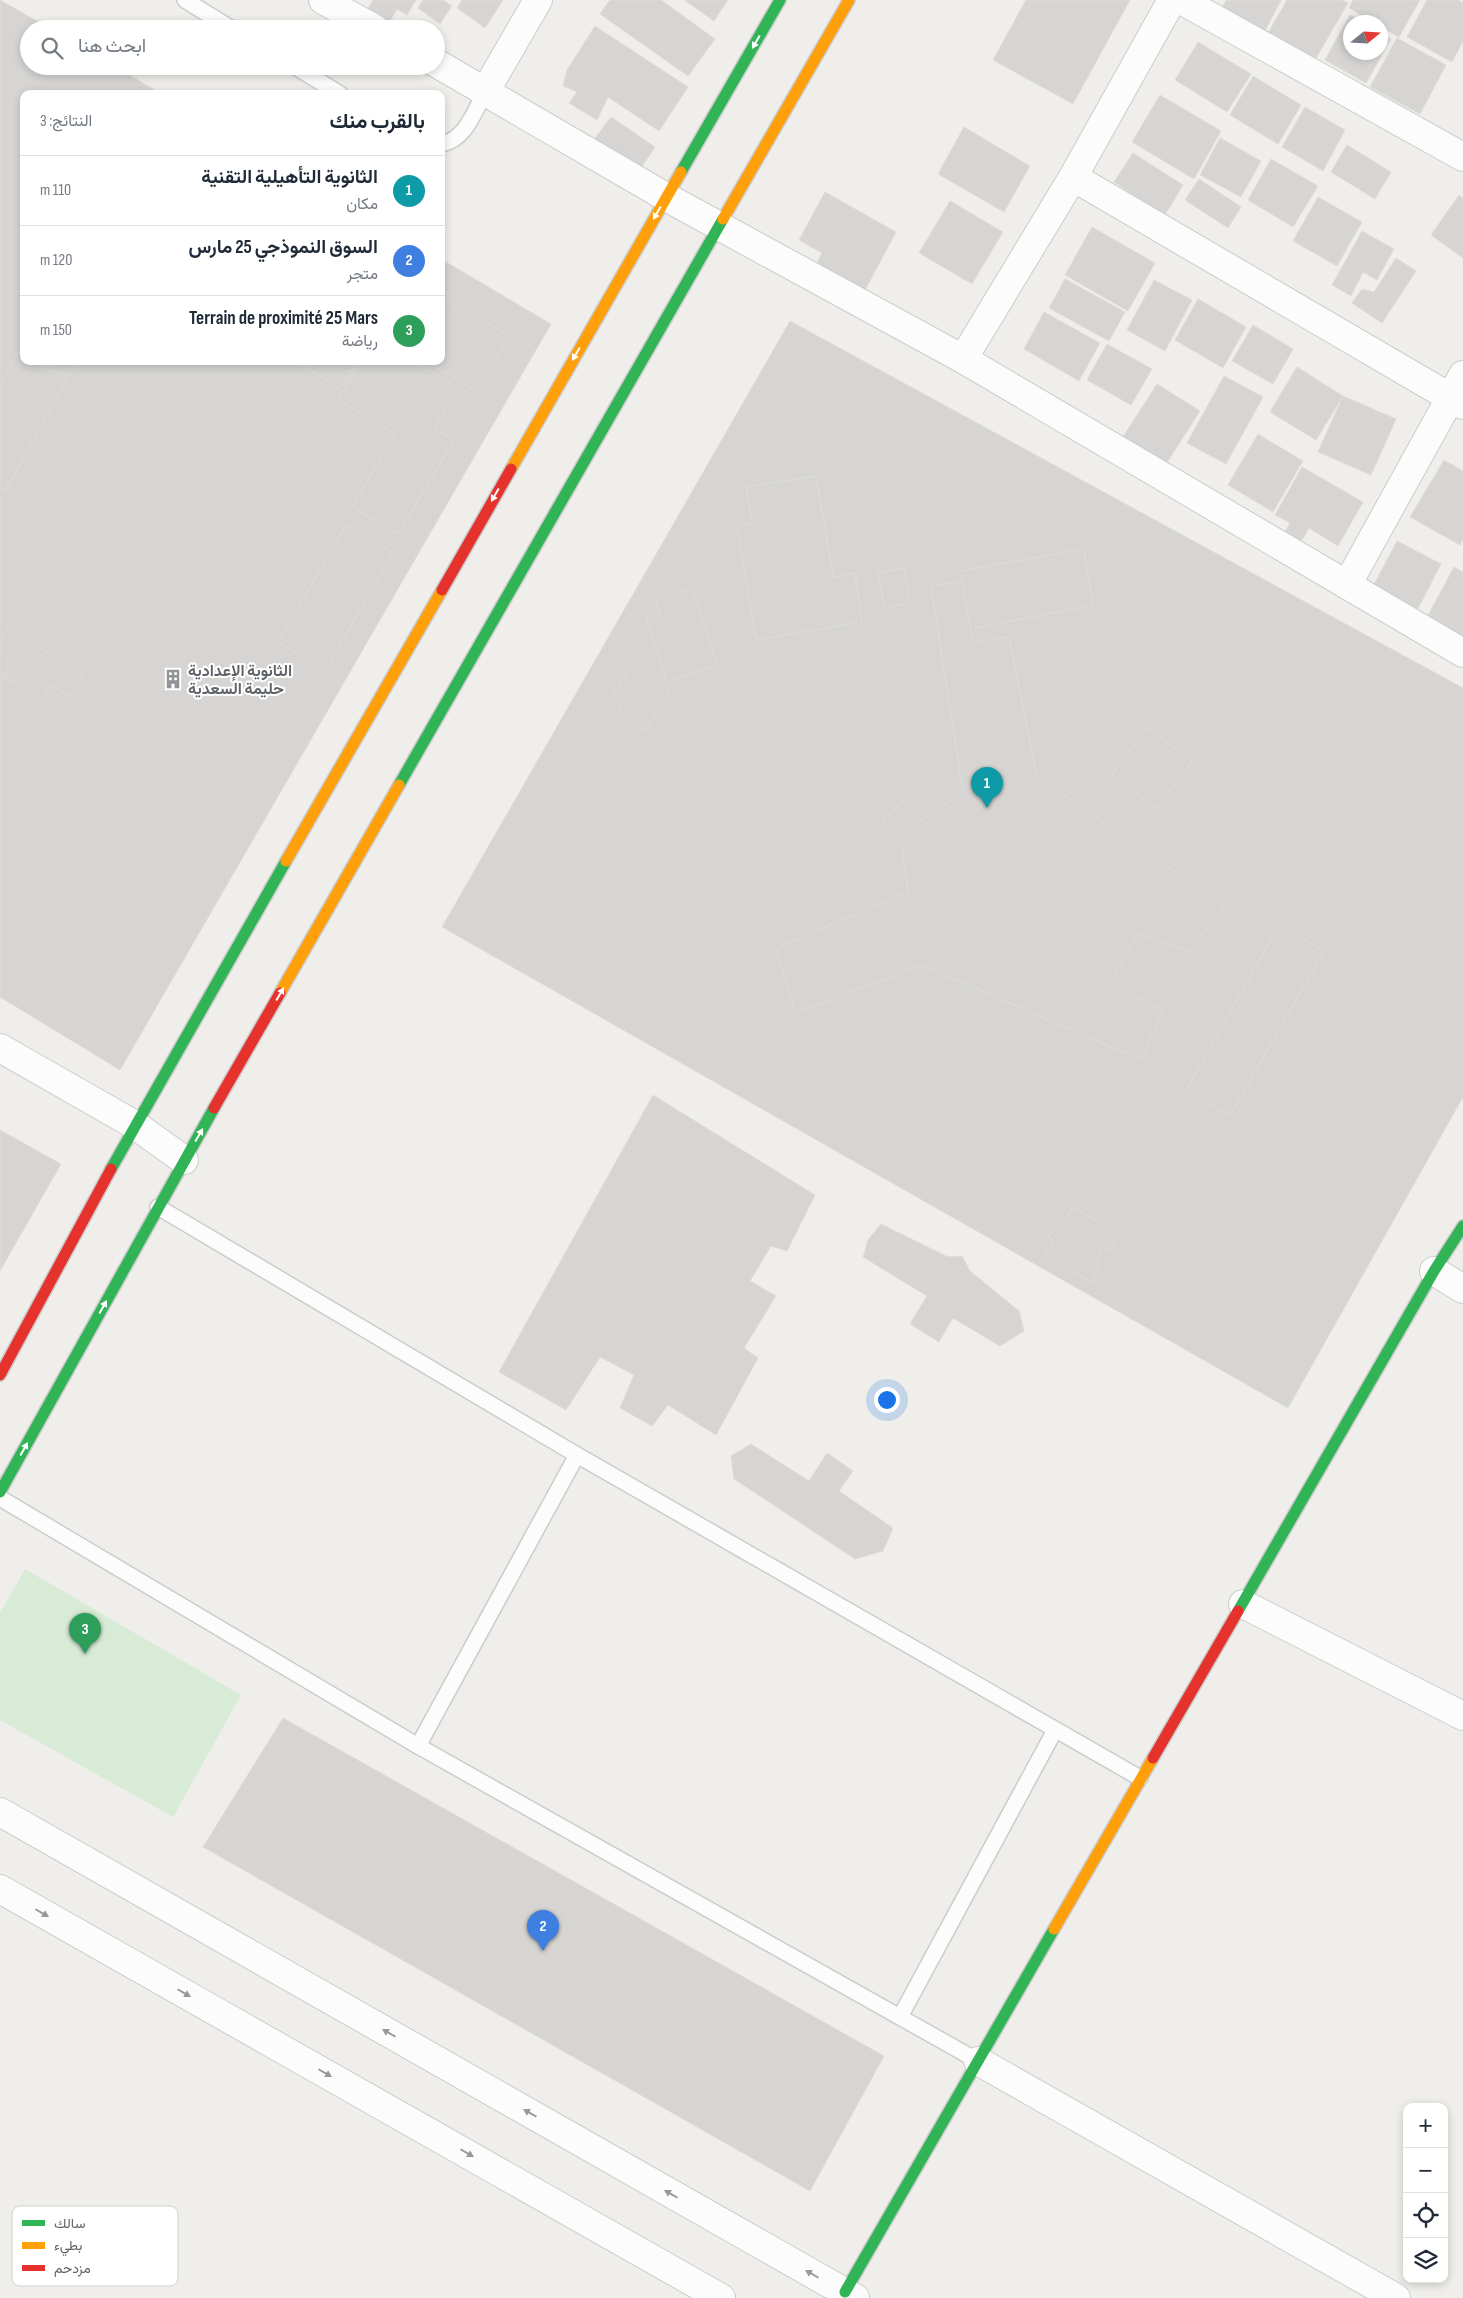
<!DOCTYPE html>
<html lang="ar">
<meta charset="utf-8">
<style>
body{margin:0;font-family:"Sofia Sans Condensed",Vazirmatn,sans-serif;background:#f6f6f7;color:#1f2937;direction:rtl}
.controls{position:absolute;right:15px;bottom:15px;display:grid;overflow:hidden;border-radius:10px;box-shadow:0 2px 8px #0003}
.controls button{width:45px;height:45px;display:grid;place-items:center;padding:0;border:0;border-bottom:1px solid #e0e1e3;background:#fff;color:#1f2937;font:25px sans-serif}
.compass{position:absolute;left:1343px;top:15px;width:45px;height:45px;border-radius:50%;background:#fff;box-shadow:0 2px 8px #0003;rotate:72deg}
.you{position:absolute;left:886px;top:1399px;width:18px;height:18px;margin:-12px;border:4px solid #fff;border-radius:50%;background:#1a73e8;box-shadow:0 0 0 8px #1a73e833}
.badge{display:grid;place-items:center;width:32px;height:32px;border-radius:50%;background:#919496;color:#fff;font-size:16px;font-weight:700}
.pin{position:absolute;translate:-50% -41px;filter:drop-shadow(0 1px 2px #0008)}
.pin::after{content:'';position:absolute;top:26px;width:18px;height:15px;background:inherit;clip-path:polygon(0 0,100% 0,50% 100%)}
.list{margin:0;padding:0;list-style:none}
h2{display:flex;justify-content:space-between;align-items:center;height:65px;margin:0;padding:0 20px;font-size:21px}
h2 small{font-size:16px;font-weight:400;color:#747a83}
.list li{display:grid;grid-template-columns:32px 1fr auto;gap:15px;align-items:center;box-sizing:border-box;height:70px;padding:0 20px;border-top:1px solid #e0e1e3}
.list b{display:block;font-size:19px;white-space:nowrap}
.list p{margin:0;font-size:16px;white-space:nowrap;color:#747a83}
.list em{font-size:16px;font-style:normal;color:#747a83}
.icon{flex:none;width:28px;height:28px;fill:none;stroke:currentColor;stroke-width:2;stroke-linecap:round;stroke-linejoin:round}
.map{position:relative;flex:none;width:1463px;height:2298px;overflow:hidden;direction:ltr}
.search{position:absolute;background:#fff;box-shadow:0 2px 8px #0003;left:20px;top:20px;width:425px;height:55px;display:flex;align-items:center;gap:12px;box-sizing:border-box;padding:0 18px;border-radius:28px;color:#747a83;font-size:19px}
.panel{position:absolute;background:#fff;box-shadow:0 2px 8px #0003;left:20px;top:90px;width:425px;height:275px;border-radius:10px;direction:rtl}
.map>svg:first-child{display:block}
.green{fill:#d8ebd6}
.building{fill:#d6d5d3;stroke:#deddd9}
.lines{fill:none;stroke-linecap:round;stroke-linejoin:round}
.lane-casing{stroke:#cbcccc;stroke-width:18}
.street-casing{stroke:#cbcccc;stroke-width:30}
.fast-casing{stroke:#cacacb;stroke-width:14}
.slow-casing{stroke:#cacacb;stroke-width:14}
.jam-casing{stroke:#cacacb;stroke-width:14}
.lane{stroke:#fdfcfc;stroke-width:15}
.street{stroke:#fdfcfc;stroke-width:28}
.fast{stroke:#30b455;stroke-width:11}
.slow{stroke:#ff9f0a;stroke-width:11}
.jam{stroke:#e5322d;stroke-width:11}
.oneway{fill:#fff}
.oneway2{fill:#96999c}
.labels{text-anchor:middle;stroke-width:4;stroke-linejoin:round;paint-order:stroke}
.poi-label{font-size:16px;font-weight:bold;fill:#5f6368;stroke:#fff;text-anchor:start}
.key{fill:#fff;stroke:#cfd0d2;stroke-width:1}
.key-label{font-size:14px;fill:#5f6368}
</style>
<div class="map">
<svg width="1463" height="2298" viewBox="0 0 1463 2298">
<rect width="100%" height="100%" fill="#efeeea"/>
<polygon class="green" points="25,1569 241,1695 173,1817 0,1720 0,1613"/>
<g class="building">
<polygon points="0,0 51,29 29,29 29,66 115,66 161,94 24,94 24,361 441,361 441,259 551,324 120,1070 0,997"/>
<polygon points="373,0 416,0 407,15 397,9 387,26 365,13"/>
<polygon points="423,0 443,0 452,6 440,24 418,8"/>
<polygon points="462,0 503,0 485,28 457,8"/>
<polygon points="610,0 661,0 715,39 688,76 600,14"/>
<polygon points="684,0 728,0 714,21"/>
<polygon points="1026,0 1130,0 1073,104 993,60"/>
<polygon points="1226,0 1281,0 1265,31 1222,8"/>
<polygon points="1287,0 1342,0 1348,3 1315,60 1268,33"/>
<polygon points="1353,0 1420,0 1399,37 1380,26 1380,22 1374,22 1349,8"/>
<polygon points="1427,0 1458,0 1463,3 1463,41 1452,62 1407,37"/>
<polygon points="1350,15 1363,22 1350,22 1350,52 1380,52 1380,33 1391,39 1366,83 1325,60"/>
<polygon points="595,26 688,87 659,131 608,97 597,120 569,103 577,92 563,86 567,70"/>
<polygon points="1397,38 1446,65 1420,114 1370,87"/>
<polygon points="1198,42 1251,74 1227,112 1175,80"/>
<polygon points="1253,76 1301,105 1278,144 1230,115"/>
<polygon points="1160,95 1221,131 1194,179 1132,142"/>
<polygon points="1305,107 1345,130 1323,171 1282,147"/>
<polygon points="611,117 655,147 636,175 592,142"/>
<polygon points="964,127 1030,166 1004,212 938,174"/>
<polygon points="1220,138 1261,161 1241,197 1200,175"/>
<polygon points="1347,145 1391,172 1375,199 1331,172"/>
<polygon points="1133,153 1183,185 1165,215 1114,182"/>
<polygon points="1271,159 1318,186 1293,227 1248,200"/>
<polygon points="1199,179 1241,207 1228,228 1185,200"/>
<polygon points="825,192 896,232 864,292 815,266 822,253 799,240"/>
<polygon points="1459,195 1463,198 1463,258 1431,235"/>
<polygon points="1318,197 1362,222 1337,266 1293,241"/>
<polygon points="950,201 1003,232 972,284 919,253"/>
<polygon points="1092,227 1155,263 1128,311 1065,275"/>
<polygon points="1362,231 1394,249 1377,280 1363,272 1351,296 1332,285"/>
<polygon points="1396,258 1416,271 1382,323 1352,303 1362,289 1374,292"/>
<polygon points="1065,279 1125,312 1109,341 1049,308"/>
<polygon points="1154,280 1192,300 1165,351 1127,330"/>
<polygon points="441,296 509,336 477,391 426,361 441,361"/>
<polygon points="1198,299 1246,327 1223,368 1175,340"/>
<polygon points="1044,312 1100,343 1079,381 1024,349"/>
<polygon points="790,321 1463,688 1463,1097 1288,1408 442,927"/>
<polygon points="1253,325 1293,349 1273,384 1232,361"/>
<polygon points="1107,344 1152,369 1131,405 1087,380"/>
<polygon points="18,352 24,355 24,361 35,361 67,379 5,492 0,489 0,385"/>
<polygon points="44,361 76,361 68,376"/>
<polygon points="297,361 357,361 340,389"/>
<polygon points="361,361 414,361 477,399 463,410 450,401 434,428 454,440 398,534 352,507 395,434 338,400"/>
<polygon points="1297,367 1343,396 1316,440 1270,412"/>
<polygon points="1224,376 1263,397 1226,464 1187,443"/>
<polygon points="1157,384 1200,411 1166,464 1123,437"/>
<polygon points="1343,396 1396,419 1371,475 1318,452"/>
<polygon points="1258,434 1303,461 1273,512 1228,485"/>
<polygon points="1444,460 1463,471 1463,539 1460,545 1410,517"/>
<polygon points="1302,467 1363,502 1338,546 1309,528 1299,545 1283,535 1290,523 1275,515"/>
<polygon points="816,476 833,577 855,573 862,622 756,640 737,525 752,523 746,487"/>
<polygon points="346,525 393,553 325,671 278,642"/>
<polygon points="1397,541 1441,564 1414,616 1370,592"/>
<polygon points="1084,549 1093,605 970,629 960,571"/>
<polygon points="1454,567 1463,572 1463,642 1425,621"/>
<polygon points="904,568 910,603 885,608 878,573"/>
<polygon points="962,581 973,642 1009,637 1037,776 1224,906 1191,951 1138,933 1109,985 1163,1010 1141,1060 922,965 795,1013 776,948 908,892 902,846 883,821 902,801 921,821 963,792 931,586"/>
<polygon points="692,587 717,665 667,681 646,618 660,614 655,599"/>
<polygon points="7,628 83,673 70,696 51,685 43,700 3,676 12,661 0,654 0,640"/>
<polygon points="631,666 670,689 646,730 617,713 622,704 614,694"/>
<polygon points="1148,728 1192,761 1156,809 1112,775"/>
<polygon points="1279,925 1324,951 1230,1116 1186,1091"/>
<polygon points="653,1095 815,1195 787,1251 771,1246 750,1281 776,1296 744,1348 758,1358 716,1435 668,1405 652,1426 620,1408 634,1375 600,1357 566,1410 499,1372"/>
<polygon points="0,1130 61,1164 0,1271"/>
<polygon points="1072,1207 1119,1233 1109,1251 1103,1247 1095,1263 1100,1266 1091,1282 1045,1256 1054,1240 1048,1237 1060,1215 1066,1219"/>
<polygon points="881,1224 948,1257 962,1256 970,1271 1019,1311 1024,1331 1000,1346 953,1318 939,1342 910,1324 927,1296 863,1257 868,1240"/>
<polygon points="751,1444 809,1481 827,1453 853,1471 839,1491 893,1528 883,1551 855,1559 734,1479 731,1456"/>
<polygon points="283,1718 884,2056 810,2191 203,1847"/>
</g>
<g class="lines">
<defs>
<g id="lane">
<polyline points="185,0 232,29"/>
<polyline points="294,66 340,94"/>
<path d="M441,144C466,140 475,110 486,90"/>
<polyline points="158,1207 577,1455 1140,1778"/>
<polyline points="0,1498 418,1746 978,2061"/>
<polyline points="418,1746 577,1455"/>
<polyline points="900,2017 1055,1730"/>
</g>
<g id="street">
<polyline points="323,0 375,29"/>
<polyline points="1181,0 1463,157"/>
<polyline points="436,63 666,197 963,359 1463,653"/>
<polyline points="486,90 538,0"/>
<polyline points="1073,177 1463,405"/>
<polyline points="963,359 1073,177 1172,0"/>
<polyline points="1347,585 1463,375"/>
<polyline points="0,1048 135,1125 184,1160"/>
<polyline points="1434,1271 1463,1289"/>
<polyline points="1243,1604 1463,1716"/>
<polyline points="0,1812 855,2298"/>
<polyline points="0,1889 721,2298"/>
<polyline points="978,2061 1396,2298"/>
</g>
<g id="fast">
<polyline points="681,172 780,0"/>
<polyline points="399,785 723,219"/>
<polyline points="111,1169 286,861"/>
<polyline points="0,1492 214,1108"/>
<polyline points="1238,1611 1434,1271 1463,1226"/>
<polyline points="845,2292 1054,1929"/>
</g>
<g id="slow">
<polyline points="723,219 849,0"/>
<polyline points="511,469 681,172"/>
<polyline points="286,861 442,590"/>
<polyline points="280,993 399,785"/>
<polyline points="1054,1929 1153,1758"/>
</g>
<g id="jam">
<polyline points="442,590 511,469"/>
<polyline points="214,1108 280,993"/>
<polyline points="0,1375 111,1169"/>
<polyline points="1153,1758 1238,1611"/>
</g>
</defs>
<use href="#lane" class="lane-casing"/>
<use href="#street" class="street-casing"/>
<use href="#fast" class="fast-casing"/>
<use href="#slow" class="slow-casing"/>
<use href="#jam" class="jam-casing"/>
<use href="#lane" class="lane"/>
<use href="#street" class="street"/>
<use href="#fast" class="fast"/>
<use href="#slow" class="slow"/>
<use href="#jam" class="jam"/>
</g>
<defs><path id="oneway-solid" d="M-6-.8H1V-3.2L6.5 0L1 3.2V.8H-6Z" transform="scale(1.25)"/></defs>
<g class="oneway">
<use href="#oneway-solid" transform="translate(756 42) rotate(120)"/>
<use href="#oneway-solid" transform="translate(657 213) rotate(120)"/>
<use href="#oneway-solid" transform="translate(576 354) rotate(120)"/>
<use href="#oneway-solid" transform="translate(495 495) rotate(120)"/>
<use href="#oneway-solid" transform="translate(280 994) rotate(-60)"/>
<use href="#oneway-solid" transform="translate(199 1135) rotate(-60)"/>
<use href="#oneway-solid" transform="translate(103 1307) rotate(-61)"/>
<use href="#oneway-solid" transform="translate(24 1449) rotate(-61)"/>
</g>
<g class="oneway2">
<use href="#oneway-solid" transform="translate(42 1913) rotate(30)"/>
<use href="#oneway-solid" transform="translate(184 1993) rotate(30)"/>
<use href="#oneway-solid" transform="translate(389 2033) rotate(-150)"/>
<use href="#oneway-solid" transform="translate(325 2073) rotate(30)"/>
<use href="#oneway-solid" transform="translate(530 2113) rotate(-150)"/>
<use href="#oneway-solid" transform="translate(467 2153) rotate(30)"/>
<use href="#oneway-solid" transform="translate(671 2194) rotate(-150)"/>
<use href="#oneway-solid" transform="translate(812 2274) rotate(-150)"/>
</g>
<defs>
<symbol id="building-bare" viewBox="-9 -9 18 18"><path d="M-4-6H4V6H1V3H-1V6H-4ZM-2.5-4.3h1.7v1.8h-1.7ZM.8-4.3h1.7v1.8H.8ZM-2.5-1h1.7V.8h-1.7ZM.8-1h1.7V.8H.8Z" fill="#919496" stroke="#fff" stroke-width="2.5" paint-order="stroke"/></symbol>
</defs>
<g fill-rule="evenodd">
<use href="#building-bare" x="159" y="665" width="28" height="28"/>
</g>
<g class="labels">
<g class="poi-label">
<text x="188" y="676">الثانوية الإعدادية<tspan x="188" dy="18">حليمة السعدية</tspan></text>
</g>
</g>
<rect x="12" y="2206" width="166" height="80" rx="8" class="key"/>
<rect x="22" y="2220" width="23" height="6" fill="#30b455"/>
<rect x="22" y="2242" width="23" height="7" fill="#ff9f0a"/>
<rect x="22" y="2265" width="23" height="6" fill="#e5322d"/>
<g class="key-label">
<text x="54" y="2228">سالك</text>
<text x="54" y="2250">بطيء</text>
<text x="54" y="2273">مزدحم</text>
</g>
</svg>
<div class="controls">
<button>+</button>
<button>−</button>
<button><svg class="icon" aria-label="locate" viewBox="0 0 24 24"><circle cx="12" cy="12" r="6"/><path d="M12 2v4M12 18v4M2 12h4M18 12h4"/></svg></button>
<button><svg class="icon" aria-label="layers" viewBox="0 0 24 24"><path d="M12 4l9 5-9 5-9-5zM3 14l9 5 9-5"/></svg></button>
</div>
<svg class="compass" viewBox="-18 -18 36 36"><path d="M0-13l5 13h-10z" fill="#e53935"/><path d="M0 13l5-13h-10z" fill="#747a83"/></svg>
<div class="you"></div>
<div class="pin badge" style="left:987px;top:808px;background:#0f9aa8">1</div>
<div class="pin badge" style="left:543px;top:1951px;background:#3f7fe0">2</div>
<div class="pin badge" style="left:85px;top:1654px;background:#2e9e5b">3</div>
<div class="search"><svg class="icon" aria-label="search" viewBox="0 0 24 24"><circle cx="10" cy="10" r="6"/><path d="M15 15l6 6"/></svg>ابحث هنا</div>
<section class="panel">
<h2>بالقرب منك<small>النتائج: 3</small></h2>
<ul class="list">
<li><span class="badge" style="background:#0f9aa8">1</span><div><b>الثانوية التأهيلية التقنية</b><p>مكان</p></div><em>110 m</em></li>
<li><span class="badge" style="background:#3f7fe0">2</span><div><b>السوق النموذجي 25 مارس</b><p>متجر</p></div><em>120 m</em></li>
<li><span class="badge" style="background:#2e9e5b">3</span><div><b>Terrain de proximité 25 Mars</b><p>رياضة</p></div><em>150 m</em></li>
</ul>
</section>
</div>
